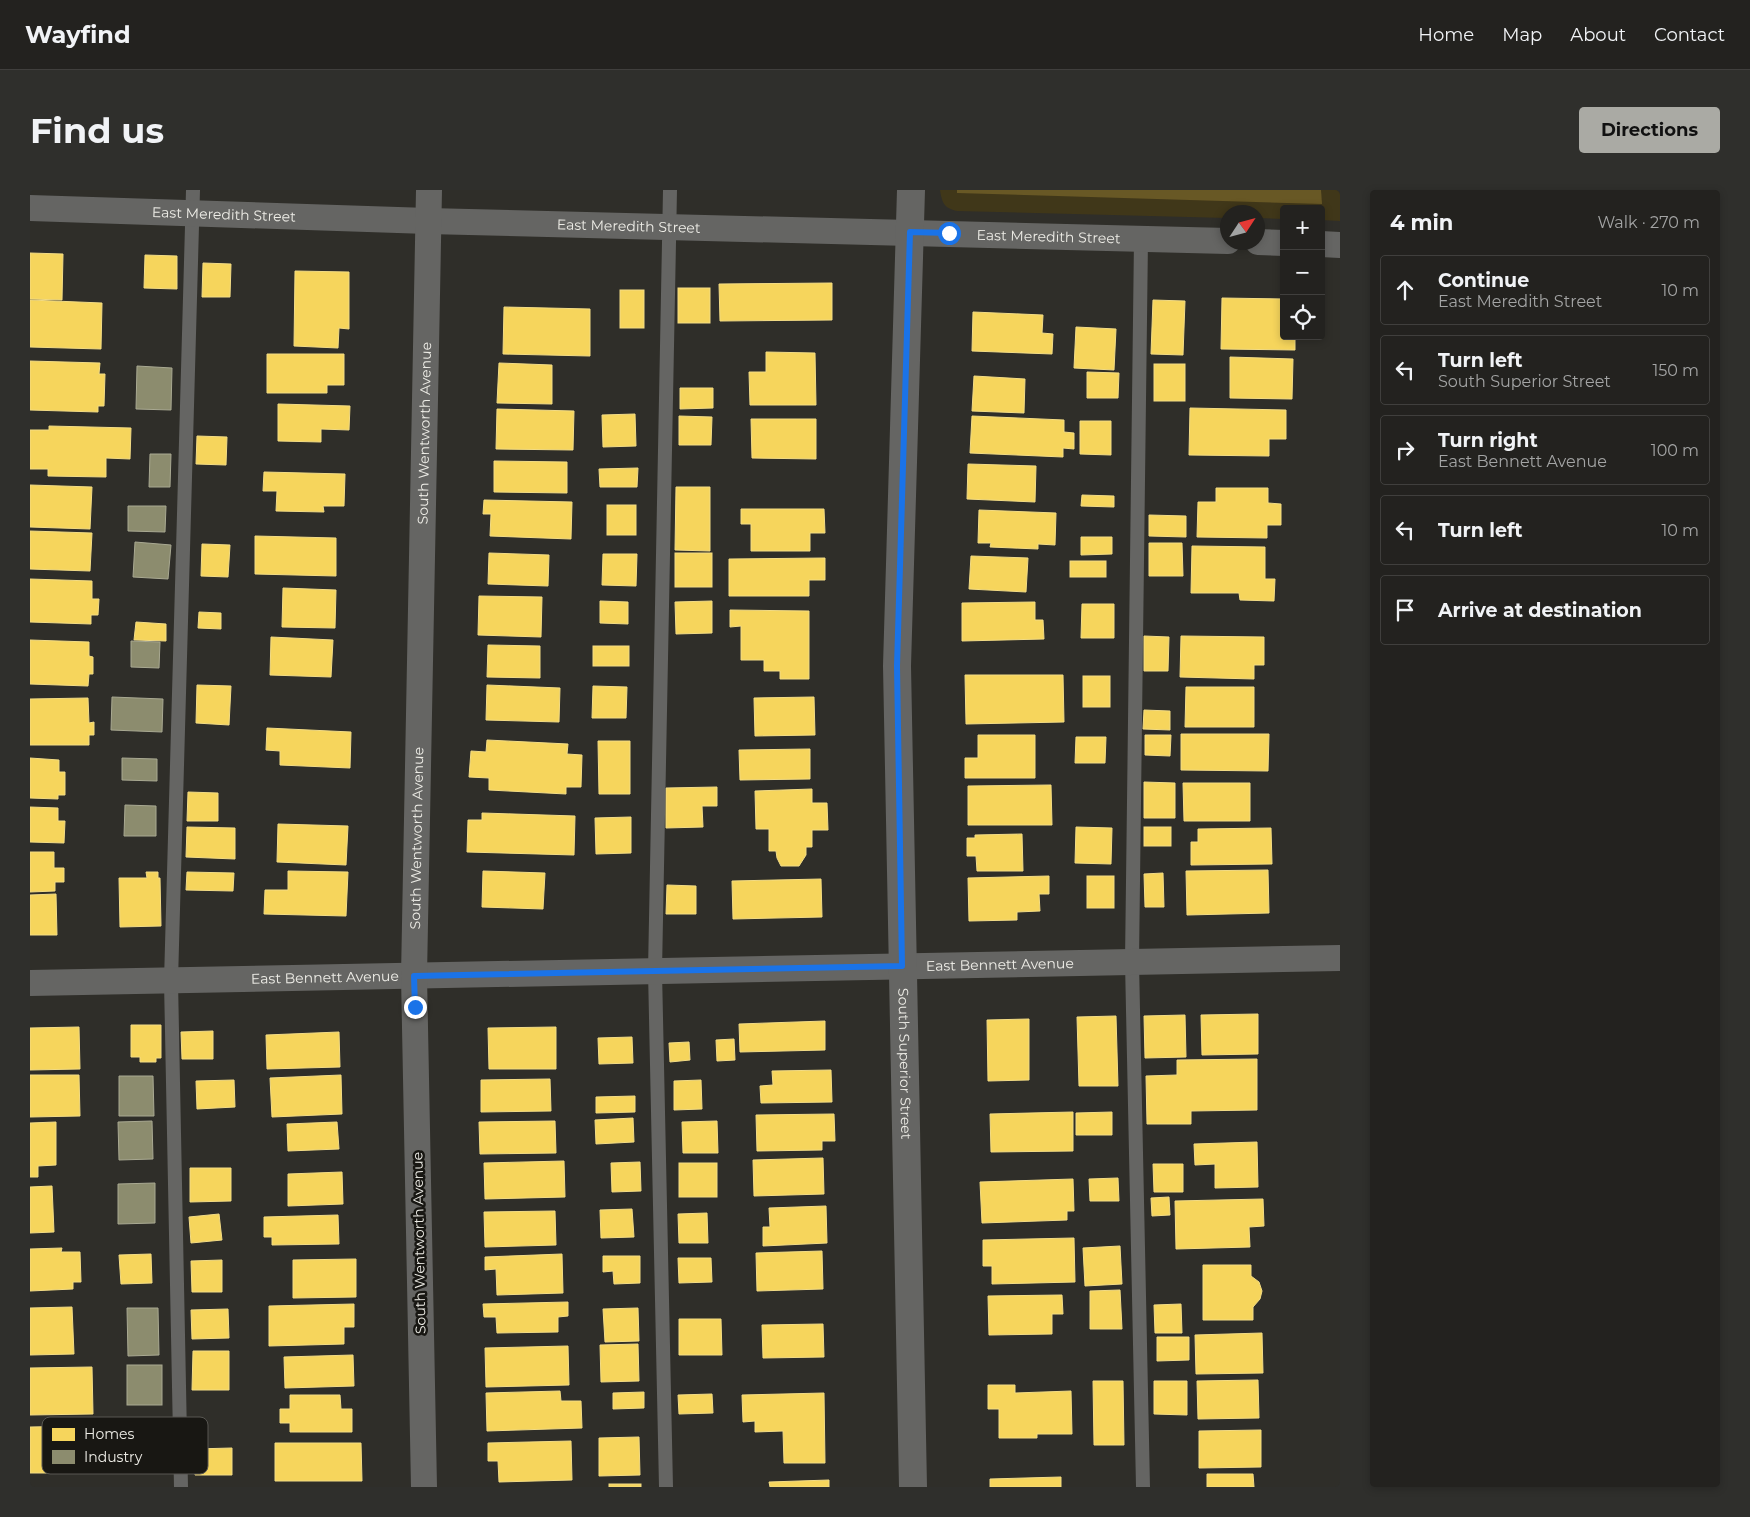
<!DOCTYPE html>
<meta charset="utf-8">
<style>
body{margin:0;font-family:Montserrat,sans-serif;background:#2f2f2c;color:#f1f3f6}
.controls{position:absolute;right:15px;top:15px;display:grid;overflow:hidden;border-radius:5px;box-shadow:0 2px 8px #0003}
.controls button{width:45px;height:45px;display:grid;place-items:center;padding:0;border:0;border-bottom:1px solid #403f3d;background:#23221f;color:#f1f3f6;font:25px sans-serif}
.compass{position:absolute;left:1190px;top:15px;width:45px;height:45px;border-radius:50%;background:#23221f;box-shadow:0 2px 8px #0003;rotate:54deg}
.stop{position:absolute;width:15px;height:15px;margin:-11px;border:4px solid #1a73e8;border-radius:50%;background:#fff}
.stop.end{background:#1a73e8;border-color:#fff;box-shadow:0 1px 5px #0008}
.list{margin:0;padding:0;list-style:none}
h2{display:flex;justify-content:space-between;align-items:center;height:65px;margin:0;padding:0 20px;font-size:21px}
h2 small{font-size:16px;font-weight:400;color:#a3a4a4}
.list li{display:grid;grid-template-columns:32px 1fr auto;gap:15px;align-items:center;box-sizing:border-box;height:70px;margin:0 10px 10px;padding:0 10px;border:1px solid #403f3d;border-radius:5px}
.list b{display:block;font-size:19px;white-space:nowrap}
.list p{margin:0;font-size:16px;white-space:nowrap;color:#a3a4a4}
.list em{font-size:16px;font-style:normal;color:#a3a4a4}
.icon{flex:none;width:28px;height:28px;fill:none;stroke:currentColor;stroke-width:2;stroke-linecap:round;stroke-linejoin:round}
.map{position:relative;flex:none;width:1310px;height:1297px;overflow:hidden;border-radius:5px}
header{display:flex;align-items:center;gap:30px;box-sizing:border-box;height:70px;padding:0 25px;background:#23221f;border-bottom:1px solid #403f3d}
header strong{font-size:24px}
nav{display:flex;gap:28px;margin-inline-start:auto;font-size:18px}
.intro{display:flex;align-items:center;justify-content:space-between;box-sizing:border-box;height:120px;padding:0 30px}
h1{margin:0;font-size:35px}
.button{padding:12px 22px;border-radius:5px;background:#aaaaa4;color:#111;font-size:18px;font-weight:700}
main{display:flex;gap:30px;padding:0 30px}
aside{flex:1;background:#23221f;border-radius:5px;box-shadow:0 2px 8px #0003}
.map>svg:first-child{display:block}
.green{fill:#403719}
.forest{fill:#685825}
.homes{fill:#f6d55c;stroke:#f3dc85}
.industry{fill:#8c8c6e;stroke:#a9a992}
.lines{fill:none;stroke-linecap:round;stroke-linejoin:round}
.service{stroke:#656563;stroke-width:14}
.minor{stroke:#656563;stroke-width:26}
.tertiary{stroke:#656563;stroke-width:28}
.route{stroke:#1a73e8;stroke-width:6}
.labels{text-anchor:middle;stroke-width:5;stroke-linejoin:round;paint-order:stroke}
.street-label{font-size:14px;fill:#edece6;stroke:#181713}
.key{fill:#181713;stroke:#585752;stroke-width:1}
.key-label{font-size:14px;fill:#edece6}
</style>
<header>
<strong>Wayfind</strong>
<nav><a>Home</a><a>Map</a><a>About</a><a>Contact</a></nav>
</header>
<div class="intro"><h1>Find us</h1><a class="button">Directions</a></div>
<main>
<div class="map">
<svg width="1310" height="1297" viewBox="0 0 1310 1297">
<rect width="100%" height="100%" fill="#2f2e29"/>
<path class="green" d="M910,0H1310V31L1291,30V19H1254V29L1228,28V22H1198L1197,28L927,21C914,18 912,13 910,0Z"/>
<polygon class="forest" points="927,0 1291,0 1292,14 927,3"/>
<g class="homes">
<polygon points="0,63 33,64 32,110 0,109"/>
<polygon points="115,65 147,66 147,99 114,98"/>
<polygon points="173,73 201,74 200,107 172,107"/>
<polygon points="265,81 319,82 319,139 309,138 308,158 264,156"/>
<polygon points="802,93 802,130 690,131 689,94"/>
<rect x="648" y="98" width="32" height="35"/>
<rect x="590" y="100" width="24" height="38"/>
<polygon points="1192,108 1254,109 1254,146 1265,146 1265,160 1191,159"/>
<polygon points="0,110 72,113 71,159 0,157"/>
<polygon points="1123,110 1155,111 1153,165 1121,164"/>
<polygon points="474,117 560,119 560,166 473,164"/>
<polygon points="943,122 1013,125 1012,143 1023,144 1022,164 942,161"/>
<polygon points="1046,137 1086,139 1084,180 1044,178"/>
<polygon points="736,162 785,163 786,215 720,215 719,182 736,182"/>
<polygon points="237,164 314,164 314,195 297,195 297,203 237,203"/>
<polygon points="1200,167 1263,169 1262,209 1200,208"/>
<polygon points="0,171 70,173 69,184 75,184 74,216 68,216 68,222 0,220"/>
<polygon points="469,173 522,175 522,214 467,213"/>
<rect x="1124" y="174" width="31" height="37"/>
<polygon points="1057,182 1089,183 1088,208 1057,208"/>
<polygon points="944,186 995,189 994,223 942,221"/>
<polygon points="650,198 683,198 683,218 650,219"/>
<polygon points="248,214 320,216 319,240 291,239 291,252 248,251"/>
<polygon points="1160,218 1256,220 1256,249 1239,249 1239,266 1159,265"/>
<polygon points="467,219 544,221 543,260 466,259"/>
<polygon points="605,224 606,256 573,257 572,225"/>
<polygon points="649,226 682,227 681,255 649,255"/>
<polygon points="942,226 1034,230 1034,242 1044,243 1044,259 1033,258 1033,267 940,263"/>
<polygon points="721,229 786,229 786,269 722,268"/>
<polygon points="1050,231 1081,231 1081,265 1050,264"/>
<polygon points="19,236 101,238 100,269 76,268 76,287 18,286 18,279 0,279 0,240 19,240"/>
<polygon points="167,246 197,247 196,275 166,274"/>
<polygon points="464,271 537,272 537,303 464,302"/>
<polygon points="938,274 1006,276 1005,312 937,309"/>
<polygon points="608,278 607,297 570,297 569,279"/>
<polygon points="234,282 315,284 314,316 293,316 294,322 246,321 247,301 233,301"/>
<polygon points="0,295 62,297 60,339 0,337"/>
<polygon points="646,297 680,297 680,361 645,360"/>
<polygon points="1186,298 1238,298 1238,313 1251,314 1251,335 1237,335 1237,348 1167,347 1168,312 1186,312"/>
<polygon points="1052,305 1084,306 1084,317 1051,316"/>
<polygon points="454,310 542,312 541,349 460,346 461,324 453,324"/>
<rect x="577" y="315" width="29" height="30"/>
<polygon points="711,319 794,319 795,343 780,343 780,361 721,361 721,334 711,334"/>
<polygon points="949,320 1026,323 1025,355 1008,354 1008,359 960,357 961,353 948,353"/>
<polygon points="1119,325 1156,326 1156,347 1119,346"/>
<polygon points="0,341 62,343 60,381 0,379"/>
<polygon points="225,346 306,348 306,386 225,384"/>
<polygon points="1051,347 1082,347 1082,364 1051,365"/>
<polygon points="1119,353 1152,353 1153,386 1119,386"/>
<polygon points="172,354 200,355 198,387 171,386"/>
<polygon points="1162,356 1235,357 1235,389 1245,389 1244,411 1210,410 1209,403 1161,403"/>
<polygon points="459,363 519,365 518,396 458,394"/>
<rect x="645" y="363" width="37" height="34"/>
<polygon points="573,364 607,364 606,396 572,395"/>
<polygon points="941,366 998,368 996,402 939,399"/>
<polygon points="795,368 795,390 779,390 779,406 699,406 699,369"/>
<rect x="1040" y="371" width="36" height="16"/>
<polygon points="0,389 62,391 62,409 69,409 68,425 61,425 61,434 0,432"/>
<polygon points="253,398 306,400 305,438 252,437"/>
<polygon points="449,406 512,407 511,447 448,445"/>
<polygon points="570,411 598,412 598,434 570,433"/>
<polygon points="682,411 682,443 646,444 645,412"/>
<polygon points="1005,412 1005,430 1013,430 1014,449 932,451 932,413"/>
<polygon points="1052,414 1084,414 1084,448 1051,448"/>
<polygon points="700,420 779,421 779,489 750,489 750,481 734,481 734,470 711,470 711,436 700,437"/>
<polygon points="169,422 191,423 191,439 168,438"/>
<polygon points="106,432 136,434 136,451 104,450"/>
<polygon points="1114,446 1139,447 1138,481 1114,481"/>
<polygon points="1151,446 1234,447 1234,475 1224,475 1224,489 1150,487"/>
<polygon points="241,447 303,450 301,487 240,485"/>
<polygon points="0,450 59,452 59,466 63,467 63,484 59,484 58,496 0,494"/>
<polygon points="458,455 510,456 510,488 457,487"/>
<rect x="563" y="456" width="36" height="20"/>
<polygon points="935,485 1033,485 1034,532 936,534"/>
<rect x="1053" y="486" width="27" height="31"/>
<polygon points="167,495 201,496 199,535 166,533"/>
<polygon points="457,495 530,498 529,532 456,530"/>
<polygon points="563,496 597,497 596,528 562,528"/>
<polygon points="1156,497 1224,497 1224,537 1155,537"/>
<polygon points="784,507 785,545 725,546 724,508"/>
<polygon points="58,508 59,533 64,532 64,545 59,545 59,555 0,555 0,509"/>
<polygon points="1114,520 1140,521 1140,540 1113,539"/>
<polygon points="237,538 321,542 320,578 250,575 250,561 236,560"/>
<polygon points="1151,544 1239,544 1238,581 1151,580"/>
<polygon points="948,545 1005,545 1005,588 935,588 935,568 948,568"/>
<polygon points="1115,545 1141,545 1140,566 1115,565"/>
<polygon points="1046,547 1076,547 1075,573 1045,573"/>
<polygon points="457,550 538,554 537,564 552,565 551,597 536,597 536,604 459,600 459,588 439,587 441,561 456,562"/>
<polygon points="568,551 600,551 600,604 569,604"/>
<polygon points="780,559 780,589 710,590 709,560"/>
<polygon points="0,568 29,570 29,582 35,582 35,605 28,605 28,609 0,608"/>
<polygon points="1114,592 1145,593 1145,628 1114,628"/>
<polygon points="1153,593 1220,593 1220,631 1154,631"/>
<polygon points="1021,595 1022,635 938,635 938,596"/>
<polygon points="687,597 687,616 672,616 673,637 636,638 636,598"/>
<polygon points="782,599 782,613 797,613 798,640 782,640 782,657 776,657 776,665 769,676 751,676 747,668 746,661 739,661 739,639 726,639 725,601"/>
<polygon points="158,602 188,603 188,631 157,631"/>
<polygon points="0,617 28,618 28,631 35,631 34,653 0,652"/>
<polygon points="452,623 545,626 544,665 437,662 438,630 452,630"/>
<polygon points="601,627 601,663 566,664 565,628"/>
<polygon points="248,634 318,636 316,675 247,672"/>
<polygon points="157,637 205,638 205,669 156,667"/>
<polygon points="1046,637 1082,638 1081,674 1045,673"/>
<rect x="1114" y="637" width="27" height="19"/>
<polygon points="1241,638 1242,674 1161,675 1161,652 1168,652 1168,639"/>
<polygon points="992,644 993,681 947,681 946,666 937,666 937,648 945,648 945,645"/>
<polygon points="0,662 24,662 24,678 34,678 34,692 25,692 25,701 0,702"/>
<polygon points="1238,680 1239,723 1157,725 1156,681"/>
<polygon points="258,681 318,682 316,726 234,724 235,700 258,700"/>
<polygon points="453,681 515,683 513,719 452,717"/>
<polygon points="116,682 128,682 128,688 130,688 131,736 90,737 89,688 117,688"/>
<polygon points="157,682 204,683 203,701 156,700"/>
<polygon points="1133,683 1134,717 1115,717 1114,684"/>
<polygon points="1019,686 1019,704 1009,704 1010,721 987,722 987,730 939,731 938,688"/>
<rect x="1057" y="686" width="27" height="32"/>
<polygon points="791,689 792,727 703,729 702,691"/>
<polygon points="637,695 666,696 666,724 636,724"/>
<polygon points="26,704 27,745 0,745 0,705"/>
<polygon points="1228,824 1228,864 1172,865 1171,825"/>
<polygon points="1155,825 1156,867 1115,868 1114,826"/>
<polygon points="1086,826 1088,896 1049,896 1047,827"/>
<polygon points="999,829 999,890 958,891 957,830"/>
<polygon points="795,831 795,860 710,862 709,834"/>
<polygon points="101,835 131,835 131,868 126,868 126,872 110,872 110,867 101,867"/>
<polygon points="49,837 50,879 0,880 0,838"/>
<polygon points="526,837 526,879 459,879 458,838"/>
<polygon points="183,841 183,869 152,869 151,842"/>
<polygon points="309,842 310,877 237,879 236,845"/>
<polygon points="602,847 603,873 569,874 568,848"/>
<polygon points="704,849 705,870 687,871 686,850"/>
<polygon points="659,852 660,870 640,872 639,853"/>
<polygon points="1227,869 1227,920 1161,921 1161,934 1117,934 1116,886 1147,885 1147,870"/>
<polygon points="801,880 802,912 731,913 730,896 743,895 742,881"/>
<polygon points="0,885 49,885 50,926 0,927"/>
<polygon points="311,885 312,924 242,927 240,888"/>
<polygon points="520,889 521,921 451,922 451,890"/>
<polygon points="204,890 205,917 167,919 166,891"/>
<polygon points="671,890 672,919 644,920 644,891"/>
<polygon points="605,906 605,922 566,923 566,907"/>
<polygon points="1043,922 1043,961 961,962 960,924"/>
<polygon points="1082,922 1082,945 1046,945 1046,923"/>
<polygon points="804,924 805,951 792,951 792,960 727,961 726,925"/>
<polygon points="603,928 604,952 566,954 565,930"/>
<polygon points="525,931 526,963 450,964 449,932"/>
<polygon points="687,931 688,963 653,963 652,932"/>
<polygon points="26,932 26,975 8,976 8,987 0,987 0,933"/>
<polygon points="307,932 309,959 258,961 257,934"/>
<polygon points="1227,952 1228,997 1185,998 1185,974 1165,975 1164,954"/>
<polygon points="793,968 794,1004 724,1006 723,970"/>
<polygon points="534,971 535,1007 455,1009 454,973"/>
<polygon points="610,972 611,1001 582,1002 581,973"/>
<rect x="649" y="973" width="38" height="34"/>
<polygon points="1123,974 1153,974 1153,1002 1124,1002"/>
<polygon points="160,978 201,978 201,1011 160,1012"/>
<polygon points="312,982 313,1014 258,1016 258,984"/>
<polygon points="1088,988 1089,1011 1060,1011 1059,989"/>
<polygon points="1043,989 1044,1021 1037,1021 1037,1030 952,1033 950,992"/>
<polygon points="22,996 24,1042 0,1043 0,997"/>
<polygon points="1139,1007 1140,1025 1122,1026 1121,1008"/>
<polygon points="1233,1009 1234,1036 1219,1037 1220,1057 1146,1059 1145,1011"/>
<polygon points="796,1016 797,1053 733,1056 733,1037 740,1037 739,1018"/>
<polygon points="602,1019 604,1047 571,1048 570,1020"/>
<polygon points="525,1021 526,1055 455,1057 454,1022"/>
<polygon points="677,1023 678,1053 649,1053 648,1024"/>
<polygon points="189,1024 192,1050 161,1053 159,1027"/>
<polygon points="308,1025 309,1054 242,1055 242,1047 234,1047 234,1027"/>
<polygon points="1044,1048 1045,1092 962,1094 962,1076 953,1076 953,1050"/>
<polygon points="1090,1056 1092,1094 1055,1096 1053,1058"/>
<polygon points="32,1058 31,1062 50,1062 51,1092 43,1092 43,1099 0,1101 0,1059"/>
<polygon points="792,1061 793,1099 727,1101 726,1063"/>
<polygon points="121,1064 122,1093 91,1094 89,1065"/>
<polygon points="532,1064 533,1103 467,1105 466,1079 455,1080 455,1067"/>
<polygon points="573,1066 610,1066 610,1093 584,1094 583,1081 573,1082"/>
<polygon points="648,1068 681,1068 682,1092 649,1093"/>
<polygon points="326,1069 326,1107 263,1108 263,1070"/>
<polygon points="192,1070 192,1102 162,1102 161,1071"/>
<polygon points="1173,1075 1221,1075 1221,1086 1229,1092 1232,1101 1230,1109 1223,1117 1223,1130 1173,1130"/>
<polygon points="1090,1100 1092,1139 1060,1139 1060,1101"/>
<polygon points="1032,1105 1033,1124 1022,1124 1022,1144 959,1145 958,1106"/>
<polygon points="538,1112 538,1126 528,1127 528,1142 467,1143 466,1127 454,1127 453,1114"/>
<polygon points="324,1114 324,1137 314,1137 314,1154 239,1156 239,1116"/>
<polygon points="1151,1114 1152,1143 1125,1143 1124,1115"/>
<polygon points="42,1117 44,1164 0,1165 0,1118"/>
<polygon points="608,1118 609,1151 575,1152 573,1119"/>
<polygon points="198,1119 199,1148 162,1149 161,1120"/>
<polygon points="649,1129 691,1129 692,1165 649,1165"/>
<polygon points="793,1134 794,1167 733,1168 732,1135"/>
<polygon points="1232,1143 1233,1183 1166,1184 1165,1145"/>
<polygon points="1127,1147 1159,1147 1159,1170 1127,1171"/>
<polygon points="608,1154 609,1191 571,1192 570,1155"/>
<polygon points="538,1156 539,1195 456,1197 455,1158"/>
<polygon points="163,1161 199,1161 199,1200 162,1200"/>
<polygon points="323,1165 324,1196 255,1198 254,1167"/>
<polygon points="62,1177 63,1224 0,1225 0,1178"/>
<polygon points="1228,1190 1229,1228 1168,1229 1167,1191"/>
<polygon points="1063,1191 1093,1191 1094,1255 1064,1255"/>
<polygon points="1124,1191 1157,1191 1157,1225 1124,1224"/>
<polygon points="958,1195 985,1195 985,1203 1041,1201 1042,1244 1007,1244 1007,1248 969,1248 969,1219 958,1219"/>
<polygon points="530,1201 531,1211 551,1211 552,1238 457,1241 456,1203"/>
<polygon points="614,1202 614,1218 583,1219 583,1203"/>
<polygon points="794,1203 795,1273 754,1273 753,1241 725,1242 725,1231 713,1232 712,1205"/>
<polygon points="682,1204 683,1223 649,1224 648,1205"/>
<polygon points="260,1205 310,1205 311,1219 322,1219 322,1242 260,1242 260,1233 250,1233 250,1219 260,1219"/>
<polygon points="55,1236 56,1283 0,1283 0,1237"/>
<polygon points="1231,1240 1231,1277 1169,1278 1169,1241"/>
<polygon points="609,1247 610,1285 569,1286 569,1248"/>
<polygon points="541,1251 542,1290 469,1292 468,1271 458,1271 458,1253"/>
<polygon points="245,1253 331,1253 332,1291 245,1291"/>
<polygon points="202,1258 202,1285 165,1285 164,1259"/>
<polygon points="1177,1284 1223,1284 1224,1297 1177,1297"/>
<polygon points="1031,1287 1031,1297 960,1297 960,1289"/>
<polygon points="799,1290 799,1297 740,1297 739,1292"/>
<rect x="579" y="1294" width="32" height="3"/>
</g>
<g class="industry">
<polygon points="107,176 142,178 141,220 106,219"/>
<polygon points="120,264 141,264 140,297 119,297"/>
<polygon points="98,316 136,316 135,342 98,341"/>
<polygon points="105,352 141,355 138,389 103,387"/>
<polygon points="101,451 130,452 129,478 101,477"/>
<polygon points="82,507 133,509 132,542 81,540"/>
<polygon points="92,568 127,569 127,591 92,590"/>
<polygon points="95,615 126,616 126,646 94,646"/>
<polygon points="89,886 123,886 124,926 89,926"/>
<polygon points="122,931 123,969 89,970 88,932"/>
<polygon points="125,993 125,1033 88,1034 88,994"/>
<polygon points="97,1118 128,1118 129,1165 98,1166"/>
<rect x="97" y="1175" width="35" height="40"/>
</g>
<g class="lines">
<g class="service">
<polyline points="1111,49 1102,772 1113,1297"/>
<polyline points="151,1297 141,791 163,0"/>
<polyline points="636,1297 625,781 640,0"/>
</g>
<g class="minor">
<path id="s1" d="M0,18L398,31L1198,51"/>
<polyline points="1228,52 1254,53"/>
<polyline points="1291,54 1310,55"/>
<path id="s2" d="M0,793L1310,768"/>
<path id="s3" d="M394,1297L384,786L399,0"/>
</g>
<path class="tertiary" id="s4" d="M881,0L867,476L883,1297"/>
</g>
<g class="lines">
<polyline class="route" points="385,817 384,786 872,776 867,476 880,42 919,43"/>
</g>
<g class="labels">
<g class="street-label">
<text dy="5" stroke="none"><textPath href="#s1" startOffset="194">East Meredith Street</textPath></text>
<text dy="5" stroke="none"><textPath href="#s1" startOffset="599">East Meredith Street</textPath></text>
<text dy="5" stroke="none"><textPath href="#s1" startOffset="1019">East Meredith Street</textPath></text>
<text dy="5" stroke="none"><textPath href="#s3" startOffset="1054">South Wentworth Avenue</textPath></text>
<text dy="5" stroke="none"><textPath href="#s3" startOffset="649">South Wentworth Avenue</textPath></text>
<text dy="5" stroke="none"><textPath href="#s2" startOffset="970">East Bennett Avenue</textPath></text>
<text dy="5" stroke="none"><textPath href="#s2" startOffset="295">East Bennett Avenue</textPath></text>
<text dy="5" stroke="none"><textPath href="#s4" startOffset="874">South Superior Street</textPath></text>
<text transform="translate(389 1053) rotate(-91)" y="5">South Wentworth Avenue</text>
</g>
</g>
<rect x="12" y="1227" width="166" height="57" rx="8" class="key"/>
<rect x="22" y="1238" width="23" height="13" fill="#f6d55c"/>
<rect x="22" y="1260" width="23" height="14" fill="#8c8c6e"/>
<g class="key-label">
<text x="54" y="1249">Homes</text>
<text x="54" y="1272">Industry</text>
</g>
</svg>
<div class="controls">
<button>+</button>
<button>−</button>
<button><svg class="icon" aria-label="locate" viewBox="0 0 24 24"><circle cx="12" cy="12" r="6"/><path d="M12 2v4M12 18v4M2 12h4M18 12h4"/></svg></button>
</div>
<svg class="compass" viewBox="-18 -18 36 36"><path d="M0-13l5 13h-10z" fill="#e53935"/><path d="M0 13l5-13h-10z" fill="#a3a4a4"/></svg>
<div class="stop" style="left:919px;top:43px"></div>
<div class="stop end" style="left:385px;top:817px"></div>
</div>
<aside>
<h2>4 min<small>Walk · 270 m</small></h2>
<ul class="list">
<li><svg class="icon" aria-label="ahead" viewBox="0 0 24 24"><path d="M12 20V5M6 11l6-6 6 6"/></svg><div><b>Continue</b><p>East Meredith Street</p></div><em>10 m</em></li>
<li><svg class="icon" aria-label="left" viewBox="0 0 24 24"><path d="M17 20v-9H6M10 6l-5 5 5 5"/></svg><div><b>Turn left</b><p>South Superior Street</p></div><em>150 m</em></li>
<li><svg class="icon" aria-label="right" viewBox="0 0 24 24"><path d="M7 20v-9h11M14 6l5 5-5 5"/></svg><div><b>Turn right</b><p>East Bennett Avenue</p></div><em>100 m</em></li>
<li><svg class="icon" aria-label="left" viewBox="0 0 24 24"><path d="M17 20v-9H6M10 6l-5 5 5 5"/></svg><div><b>Turn left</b></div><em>10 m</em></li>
<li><svg class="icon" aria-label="arrive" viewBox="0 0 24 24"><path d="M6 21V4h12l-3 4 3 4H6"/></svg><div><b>Arrive at destination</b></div></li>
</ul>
</aside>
</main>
